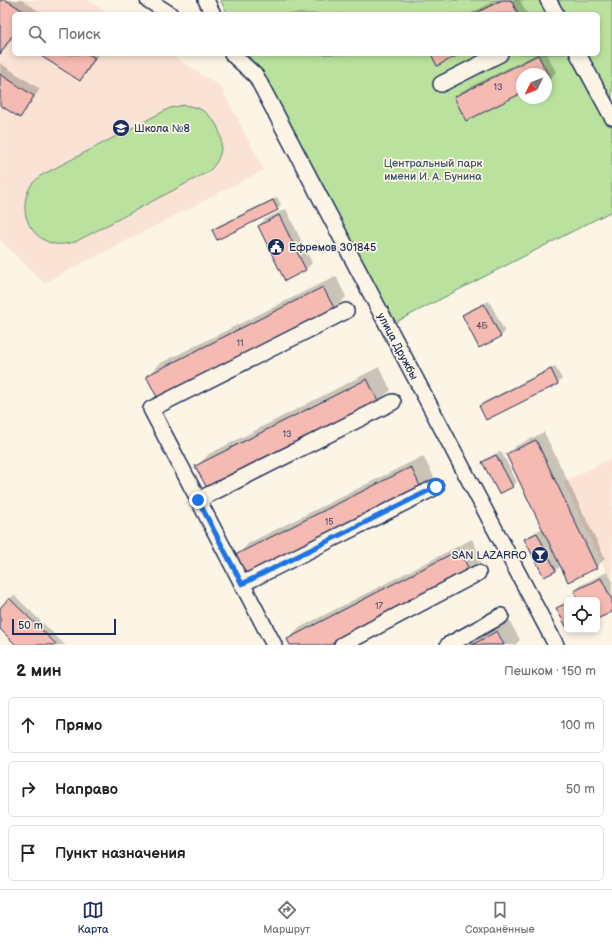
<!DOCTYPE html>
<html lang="ru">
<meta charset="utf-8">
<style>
body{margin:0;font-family:"Balsamiq Sans",sans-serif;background:#f6f6f6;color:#222}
.controls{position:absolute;right:12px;bottom:12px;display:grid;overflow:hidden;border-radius:6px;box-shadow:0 2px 6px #0003}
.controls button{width:36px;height:36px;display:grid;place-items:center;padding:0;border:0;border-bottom:1px solid #e0e0e0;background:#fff;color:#222;font:20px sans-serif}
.compass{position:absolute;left:516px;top:68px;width:36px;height:36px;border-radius:50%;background:#fff;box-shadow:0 2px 6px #0003;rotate:227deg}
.scale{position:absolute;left:12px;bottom:10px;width:104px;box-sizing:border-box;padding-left:4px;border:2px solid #1b2f5e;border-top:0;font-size:11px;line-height:14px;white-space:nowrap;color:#1b2f5e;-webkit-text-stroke:3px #fcf5e5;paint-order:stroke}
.stop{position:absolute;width:12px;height:12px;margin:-9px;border:3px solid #1a73e8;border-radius:50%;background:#fff}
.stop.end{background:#1a73e8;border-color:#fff;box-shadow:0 1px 4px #0008}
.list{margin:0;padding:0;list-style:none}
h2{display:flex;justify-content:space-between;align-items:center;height:52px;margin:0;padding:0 16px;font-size:17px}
h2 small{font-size:13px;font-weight:400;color:#767676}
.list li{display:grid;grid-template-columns:26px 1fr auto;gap:12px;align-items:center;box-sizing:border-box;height:56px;margin:0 8px 8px;padding:0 8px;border:1px solid #e0e0e0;border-radius:6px}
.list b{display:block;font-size:15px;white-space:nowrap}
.list em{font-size:13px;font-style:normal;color:#767676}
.icon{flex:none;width:22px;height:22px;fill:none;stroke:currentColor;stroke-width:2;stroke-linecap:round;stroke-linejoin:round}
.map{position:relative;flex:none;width:612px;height:645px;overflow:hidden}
.search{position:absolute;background:#fff;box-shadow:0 2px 6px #0003;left:12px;right:12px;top:12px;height:44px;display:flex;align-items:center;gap:10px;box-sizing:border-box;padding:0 14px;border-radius:6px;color:#767676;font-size:15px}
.sheet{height:244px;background:#fff}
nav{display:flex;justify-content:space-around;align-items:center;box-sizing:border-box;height:56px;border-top:1px solid #e0e0e0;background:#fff;font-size:11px;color:#767676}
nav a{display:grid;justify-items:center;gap:2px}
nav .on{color:#1b2f5e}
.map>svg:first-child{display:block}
.built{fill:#fae3d5}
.green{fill:#bae19d;stroke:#6a887e;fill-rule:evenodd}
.shadow{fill:#0003}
.building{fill:#f5bab1;stroke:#1b2f5e}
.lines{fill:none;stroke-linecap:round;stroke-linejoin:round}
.minor-casing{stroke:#1b2f5e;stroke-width:18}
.minor{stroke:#fcf5e5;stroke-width:15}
.route{stroke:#1a73e8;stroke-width:5}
.labels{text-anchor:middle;stroke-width:3.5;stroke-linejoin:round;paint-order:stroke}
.number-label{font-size:9px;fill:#525273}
.poi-label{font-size:11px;fill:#1b2f5e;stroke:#fcf5e5;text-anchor:start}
.park-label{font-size:11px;fill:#3b536b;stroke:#fcf5e5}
.street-label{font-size:11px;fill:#1b2f5e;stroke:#fcf5e5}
</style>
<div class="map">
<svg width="612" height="645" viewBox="0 0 612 645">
<rect width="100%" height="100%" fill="#fcf5e5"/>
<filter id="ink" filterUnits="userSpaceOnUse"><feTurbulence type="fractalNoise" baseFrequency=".025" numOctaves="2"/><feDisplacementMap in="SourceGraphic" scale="8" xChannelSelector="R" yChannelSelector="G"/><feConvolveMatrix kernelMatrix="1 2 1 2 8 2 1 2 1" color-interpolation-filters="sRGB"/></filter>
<g filter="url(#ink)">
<g class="built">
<polygon points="0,0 88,0 109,14 14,14 14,54 170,54 221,87 264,170 44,283 0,240"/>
<polygon points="612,458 612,583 563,482"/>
</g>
<g class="green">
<path d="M220,0H612V211L396,322L334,223L248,54H598V14H228ZM522,74H546V98H522Z"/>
<path d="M184,105C189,106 195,107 200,109C219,119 228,143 216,163C214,166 211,169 208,172L75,242C66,244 57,246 48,242C26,232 19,208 30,187C32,183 37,179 40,176L170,108Z"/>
</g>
<g class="shadow">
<polygon points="0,0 22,0 43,14 14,14 14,37 13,36 0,56"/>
<polygon points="497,0 520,0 527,14 469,14"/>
<polygon points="40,54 99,54 86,74 79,80"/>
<polygon points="536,54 547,54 556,72 550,78 546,80 546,74 522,74 522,92 455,97 462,91"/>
<polygon points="0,63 40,89 26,110 19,117 0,104"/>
<polygon points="277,197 281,205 277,209 213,231 217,226"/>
<polygon points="286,209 312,263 306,269 285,279 259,226 265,219"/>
<polygon points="336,276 346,297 334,309 147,376 159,364"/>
<polygon points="489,301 505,332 501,336 479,347 463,315 467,311"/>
<polygon points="555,366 562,379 558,383 487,419 480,406 484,402"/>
<polygon points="379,367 391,390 378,402 197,466 209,454"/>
<polygon points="544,432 605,558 597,567 561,565 556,570 544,576 526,539 530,535 543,528 508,454 516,446"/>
<polygon points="501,451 517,482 513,486 499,493 483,462 487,458"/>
<polygon points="423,456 434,477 422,489 237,555 249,543"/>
<polygon points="472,539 482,560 470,572 328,645 291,645 288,639 301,627"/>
<polygon points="607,572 612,581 612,611 597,618 597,600 570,600 577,596 575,591 581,585"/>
<polygon points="14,595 65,645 17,645 0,628 0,609"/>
<polygon points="509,620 520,640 515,645 463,645"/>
</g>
<g class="building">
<polygon points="0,0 6,0 28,14 14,14 14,38 12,36 0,54"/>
<polygon points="502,0 511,0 518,14 474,14"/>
<polygon points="38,54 88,54 95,58 80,81"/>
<polygon points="431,54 460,54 437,66"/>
<polygon points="538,55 550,79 546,81 546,74 522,74 522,93 466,121 454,97"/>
<polygon points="0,74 34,96 20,118 0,105"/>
<polygon points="273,200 278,210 217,240 212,230"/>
<polygon points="279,215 306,270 285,281 258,226"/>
<polygon points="323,287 335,310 158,399 146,376"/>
<polygon points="484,304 501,337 479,348 462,315"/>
<polygon points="551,369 558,384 486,420 479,406"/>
<polygon points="367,379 379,403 208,490 195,466"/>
<polygon points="536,440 597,568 568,582 506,454"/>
<polygon points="496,455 513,487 499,494 482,462"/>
<polygon points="411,467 422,490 247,577 235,555"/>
<polygon points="537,533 556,571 544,577 524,539"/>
<polygon points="459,550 471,573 330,645 290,645 287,639"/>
<polygon points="601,578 612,600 612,612 597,619 597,600 578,600 574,591"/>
<polygon points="9,598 57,645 16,645 0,629 0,608"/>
<polygon points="567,603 567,628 556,608"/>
<polygon points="497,631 504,645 472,645"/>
</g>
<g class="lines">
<defs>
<g id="minor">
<polyline points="148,0 170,14"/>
<polyline points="206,0 213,14"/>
<polyline points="548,0 556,14"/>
<polyline points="232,54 256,76 556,645"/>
<polyline points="578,54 612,117"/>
<polyline points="441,84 500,54"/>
<polyline points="198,500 393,402"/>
<polyline points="242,584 436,487"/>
<polyline points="274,645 151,409 346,311"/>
<polyline points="342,645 478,573"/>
<polyline points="448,645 501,616"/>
</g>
</defs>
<use href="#minor" class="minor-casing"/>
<use href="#minor" class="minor"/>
</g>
</g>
<g class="lines" filter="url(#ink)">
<polyline class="route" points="198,500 242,584 436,487"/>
</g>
<defs>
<symbol id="school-disc" viewBox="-11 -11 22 22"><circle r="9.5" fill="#1b2f5e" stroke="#fcf5e5"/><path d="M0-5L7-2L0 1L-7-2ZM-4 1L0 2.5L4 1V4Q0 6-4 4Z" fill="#fff"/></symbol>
<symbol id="civic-disc" viewBox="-11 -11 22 22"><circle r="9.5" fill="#1b2f5e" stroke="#fcf5e5"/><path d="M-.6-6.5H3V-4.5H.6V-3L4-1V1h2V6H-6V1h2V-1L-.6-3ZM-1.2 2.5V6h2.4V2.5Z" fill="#fff"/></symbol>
<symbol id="bar-disc" viewBox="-11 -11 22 22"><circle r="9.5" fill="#1b2f5e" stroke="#fcf5e5"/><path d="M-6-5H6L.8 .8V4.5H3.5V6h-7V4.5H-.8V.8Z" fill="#fff"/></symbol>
</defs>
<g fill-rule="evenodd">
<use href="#school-disc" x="111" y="118" width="20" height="20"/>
<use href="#civic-disc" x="266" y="237" width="20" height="20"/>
<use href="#bar-disc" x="530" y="545" width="20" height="20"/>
</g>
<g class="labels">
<g class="number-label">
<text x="498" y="90">13</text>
<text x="482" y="329">4Б</text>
<text x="240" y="346">11</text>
<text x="287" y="437">13</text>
<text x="329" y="525">15</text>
<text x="379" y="609">17</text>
</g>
<g class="poi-label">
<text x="134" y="132">Школа №8</text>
<text x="289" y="251">Ефремов 301845</text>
<text x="527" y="559" text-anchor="end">SAN LAZARRO</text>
</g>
<g class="park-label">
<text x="433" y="167">Центральный парк<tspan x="433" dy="13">имени И. А. Бунина</tspan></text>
</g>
<g class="street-label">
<text transform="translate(398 346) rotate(62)" y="4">улица Дружбы</text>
</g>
</g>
</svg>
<div class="controls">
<button><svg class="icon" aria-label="locate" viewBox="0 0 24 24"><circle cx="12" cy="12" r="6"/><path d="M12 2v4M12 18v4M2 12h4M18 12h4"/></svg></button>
</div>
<svg class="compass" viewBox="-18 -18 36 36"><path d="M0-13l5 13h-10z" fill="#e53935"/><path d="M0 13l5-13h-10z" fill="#767676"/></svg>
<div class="scale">50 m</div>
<div class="stop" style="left:436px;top:487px"></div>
<div class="stop end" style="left:198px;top:500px"></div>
<div class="search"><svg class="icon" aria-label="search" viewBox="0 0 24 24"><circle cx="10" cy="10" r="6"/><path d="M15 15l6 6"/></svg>Поиск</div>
</div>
<section class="sheet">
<h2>2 мин<small>Пешком · 150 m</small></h2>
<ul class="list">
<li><svg class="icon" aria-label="ahead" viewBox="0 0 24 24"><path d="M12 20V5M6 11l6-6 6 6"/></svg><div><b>Прямо</b></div><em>100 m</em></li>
<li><svg class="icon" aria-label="right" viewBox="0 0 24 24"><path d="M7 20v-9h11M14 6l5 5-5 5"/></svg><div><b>Направо</b></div><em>50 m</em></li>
<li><svg class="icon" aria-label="arrive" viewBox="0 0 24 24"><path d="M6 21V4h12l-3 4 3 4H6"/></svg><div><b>Пункт назначения</b></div></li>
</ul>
</section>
<nav>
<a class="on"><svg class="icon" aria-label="map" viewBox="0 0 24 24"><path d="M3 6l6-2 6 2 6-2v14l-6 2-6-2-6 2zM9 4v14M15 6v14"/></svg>Карта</a>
<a><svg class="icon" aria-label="directions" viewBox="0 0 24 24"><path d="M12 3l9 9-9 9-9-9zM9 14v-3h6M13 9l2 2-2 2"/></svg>Маршрут</a>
<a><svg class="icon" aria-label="saved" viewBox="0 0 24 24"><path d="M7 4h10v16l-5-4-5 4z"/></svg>Сохранённые</a>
</nav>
